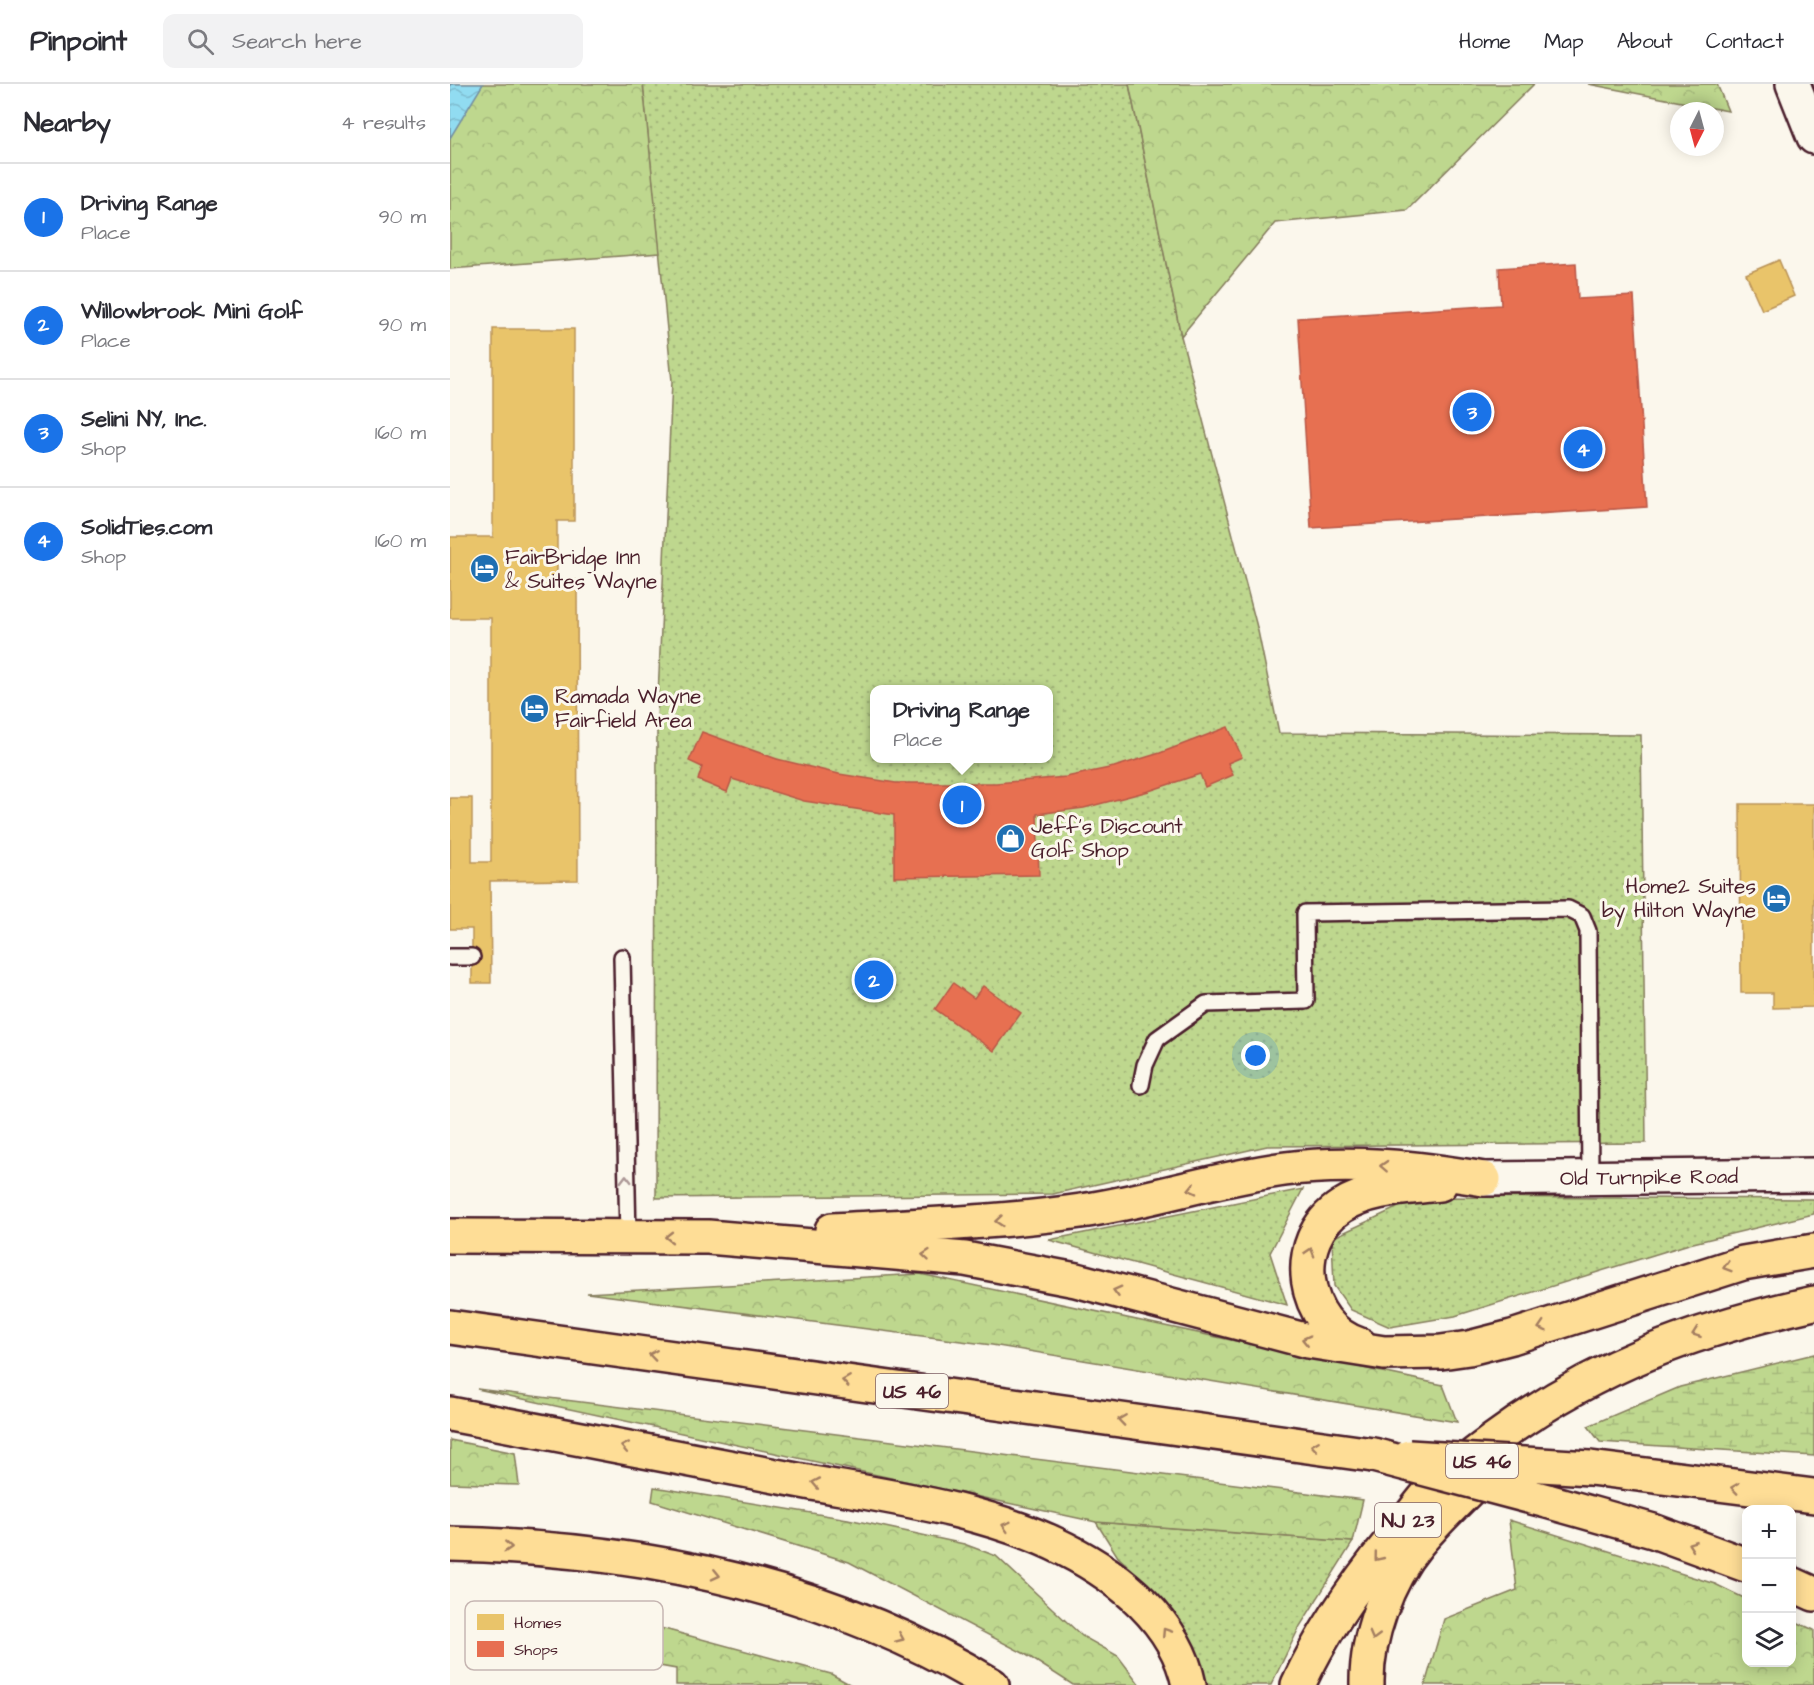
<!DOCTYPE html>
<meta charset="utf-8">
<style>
body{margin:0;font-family:"Architects Daughter",sans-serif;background:#f2f2f3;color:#2b2b33}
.controls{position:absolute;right:18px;bottom:18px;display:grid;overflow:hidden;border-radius:12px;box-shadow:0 3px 15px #0003}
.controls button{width:54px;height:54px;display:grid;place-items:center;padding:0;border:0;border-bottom:2px solid #e1e1e2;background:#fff;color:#2b2b33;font:30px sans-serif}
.compass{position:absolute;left:1220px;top:18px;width:54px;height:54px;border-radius:50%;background:#fff;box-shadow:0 3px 15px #0003;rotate:186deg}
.you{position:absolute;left:806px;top:972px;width:21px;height:21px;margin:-15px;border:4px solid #fff;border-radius:50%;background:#1a73e8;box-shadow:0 0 0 9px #1a73e833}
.badge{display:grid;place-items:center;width:39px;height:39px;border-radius:50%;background:#1a73e8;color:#fff;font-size:20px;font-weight:700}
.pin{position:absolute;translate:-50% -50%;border:3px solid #fff;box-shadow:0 2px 6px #0006}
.popup{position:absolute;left:420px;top:601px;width:183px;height:78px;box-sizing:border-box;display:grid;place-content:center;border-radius:12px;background:#fff;filter:drop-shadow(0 2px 4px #0005);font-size:20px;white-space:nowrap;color:#7c7c81}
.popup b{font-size:22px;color:#2b2b33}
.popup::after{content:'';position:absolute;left:50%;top:100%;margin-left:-12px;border:12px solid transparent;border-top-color:#fff}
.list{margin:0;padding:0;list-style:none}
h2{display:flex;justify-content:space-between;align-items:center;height:78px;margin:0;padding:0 24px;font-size:26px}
h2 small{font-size:20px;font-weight:400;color:#7c7c81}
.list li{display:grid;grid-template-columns:39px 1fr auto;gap:18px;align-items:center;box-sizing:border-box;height:108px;padding:0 24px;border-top:2px solid #e1e1e2}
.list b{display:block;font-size:22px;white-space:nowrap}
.list p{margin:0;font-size:20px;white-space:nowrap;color:#7c7c81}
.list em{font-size:20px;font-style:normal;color:#7c7c81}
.icon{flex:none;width:33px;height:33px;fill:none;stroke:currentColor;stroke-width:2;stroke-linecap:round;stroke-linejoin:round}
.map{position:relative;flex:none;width:1364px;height:1601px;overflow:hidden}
header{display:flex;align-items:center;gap:36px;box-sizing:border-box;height:84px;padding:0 30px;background:#fff;border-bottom:2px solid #e1e1e2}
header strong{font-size:28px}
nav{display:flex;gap:33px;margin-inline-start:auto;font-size:21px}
.search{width:420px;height:54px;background:#f2f2f3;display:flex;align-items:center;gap:15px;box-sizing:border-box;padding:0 21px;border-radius:12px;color:#7c7c81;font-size:22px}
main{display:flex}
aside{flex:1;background:#fff}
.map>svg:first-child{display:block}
.grass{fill:url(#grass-dots);stroke:#847b5c;stroke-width:1.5;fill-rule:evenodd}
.forest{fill:url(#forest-crowns);stroke:#847b5c;stroke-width:1.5}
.wetland{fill:url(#wetland-marsh);stroke:#847b5c;stroke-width:1.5}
.water{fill:url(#water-waves);stroke:#7590a2;stroke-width:1.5}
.homes{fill:#e9c46a;stroke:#b99257;stroke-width:1.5}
.shops{fill:#e76f51;stroke:#b85746;stroke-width:1.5}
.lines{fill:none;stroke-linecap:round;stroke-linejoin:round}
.service-casing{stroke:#4a1f2b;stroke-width:20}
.tertiary-casing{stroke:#4a1f2b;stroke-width:38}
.trunk-casing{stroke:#4a1f2b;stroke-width:38}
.motorway-casing{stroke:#4a1f2b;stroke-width:38}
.service{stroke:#fbf7ec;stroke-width:15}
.tertiary{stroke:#fbf7ec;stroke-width:33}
.trunk{stroke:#fedd96;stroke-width:33}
.motorway{stroke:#fedd96;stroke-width:33}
.trunk-bridge-casing{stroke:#4a1f2b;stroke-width:38;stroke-linecap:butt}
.motorway-bridge-casing{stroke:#4a1f2b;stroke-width:38;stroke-linecap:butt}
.trunk-bridge{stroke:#fedd96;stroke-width:33}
.motorway-bridge{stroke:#fedd96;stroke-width:33}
.oneway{stroke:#a47e60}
.oneway2{stroke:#ab9695}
.labels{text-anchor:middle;stroke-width:6;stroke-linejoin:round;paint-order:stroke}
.shield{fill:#fbf7ec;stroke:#7f6065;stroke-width:1.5}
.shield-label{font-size:20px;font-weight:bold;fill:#4a1f2b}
.poi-label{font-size:21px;fill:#4a1f2b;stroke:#fbf7ec;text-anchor:start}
.street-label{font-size:21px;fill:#4a1f2b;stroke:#fbf7ec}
.key{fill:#fbf7ec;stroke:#c6b6b2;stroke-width:1.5}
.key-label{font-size:16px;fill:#4a1f2b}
</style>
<header>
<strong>Pinpoint</strong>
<div class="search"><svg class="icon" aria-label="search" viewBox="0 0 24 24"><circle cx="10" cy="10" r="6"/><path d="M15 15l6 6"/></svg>Search here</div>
<nav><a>Home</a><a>Map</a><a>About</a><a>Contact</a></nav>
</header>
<main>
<aside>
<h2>Nearby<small>4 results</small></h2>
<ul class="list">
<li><span class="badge">1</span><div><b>Driving Range</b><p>Place</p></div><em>90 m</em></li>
<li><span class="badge">2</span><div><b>Willowbrook Mini Golf</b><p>Place</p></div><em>90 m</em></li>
<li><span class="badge">3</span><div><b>Selini NY, Inc.</b><p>Shop</p></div><em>160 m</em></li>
<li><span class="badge">4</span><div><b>SolidTies.com</b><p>Shop</p></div><em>160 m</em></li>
</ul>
</aside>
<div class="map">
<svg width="1364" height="1601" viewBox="0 0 1364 1601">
<defs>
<pattern id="grass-dots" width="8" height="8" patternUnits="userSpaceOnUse" patternTransform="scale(1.5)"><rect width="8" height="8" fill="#bed78e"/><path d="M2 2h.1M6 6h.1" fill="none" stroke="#a5b87b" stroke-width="1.8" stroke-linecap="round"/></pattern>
<pattern id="forest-crowns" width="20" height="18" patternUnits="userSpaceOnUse" patternTransform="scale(1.5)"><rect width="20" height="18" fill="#bed78e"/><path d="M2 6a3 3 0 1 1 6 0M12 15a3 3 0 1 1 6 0" fill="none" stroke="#a5b87b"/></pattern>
<pattern id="wetland-marsh" width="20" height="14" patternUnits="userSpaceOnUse" patternTransform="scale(1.5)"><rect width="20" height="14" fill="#bed78e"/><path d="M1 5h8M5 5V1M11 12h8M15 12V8" fill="none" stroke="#a5b87b"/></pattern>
<pattern id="water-waves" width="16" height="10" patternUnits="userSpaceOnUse" patternTransform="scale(1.5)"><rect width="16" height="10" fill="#91dcf1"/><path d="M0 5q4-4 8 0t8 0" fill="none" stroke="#7fbccf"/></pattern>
</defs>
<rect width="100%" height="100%" fill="#fbf7ec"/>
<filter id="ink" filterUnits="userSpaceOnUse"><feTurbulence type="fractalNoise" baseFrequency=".0167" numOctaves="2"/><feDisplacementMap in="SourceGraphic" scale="12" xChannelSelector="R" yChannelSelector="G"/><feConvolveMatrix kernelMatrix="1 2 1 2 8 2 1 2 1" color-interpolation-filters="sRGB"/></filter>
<g filter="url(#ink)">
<g class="grass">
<path d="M193,0H679L731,252L808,547L829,649L1191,651L1196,1059L817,1062L603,1110L206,1114L207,635L222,297ZM425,606H599V674H425Z"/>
<polygon points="853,1105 820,1169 837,1221 599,1156"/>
<polygon points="970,1113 1364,1115 1364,1130 1239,1160 1005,1232 940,1243 901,1226 884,1202 882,1154"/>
<polygon points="646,1438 903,1458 850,1542 821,1601 757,1601 742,1562 722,1529 698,1500 668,1473"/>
</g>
<g class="forest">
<polygon points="0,0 193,0 210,169 0,185"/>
<polygon points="679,0 1084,0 957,126 825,139 731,252"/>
<polygon points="1138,0 1267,0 1278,27"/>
<polygon points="470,1190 993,1301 1007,1338 542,1261 137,1209"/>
<polygon points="27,1305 913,1416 903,1458 646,1438"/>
<polygon points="0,1356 65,1369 69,1401 0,1399"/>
<polygon points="204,1403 398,1435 514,1460 546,1472 632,1552 668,1572 690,1601 623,1601 575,1570 399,1478 202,1417"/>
<polygon points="1059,1436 1265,1500 1296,1515 1296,1578 1342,1578 1342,1536 1364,1546 1364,1601 975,1601 994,1535 1067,1506"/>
<polygon points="120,1535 181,1536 381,1590 401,1601 226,1601 226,1585 143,1570"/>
</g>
<polygon class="wetland" points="1364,1270 1364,1372 1150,1358 1138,1342 1230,1303"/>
<polygon class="water" points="0,0 33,0 0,54"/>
<g class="homes">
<polygon points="1329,176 1344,212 1312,226 1296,190"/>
<polygon points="43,245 124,245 124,437 107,437 107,496 127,496 128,796 40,797 41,899 22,899 22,845 0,845 0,714 22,714 22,778 41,778 41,534 0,534 0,453 43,453"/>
<polygon points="1290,720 1364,720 1364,923 1323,924 1323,909 1291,909"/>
</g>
<g class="shops">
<polygon points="1126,179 1128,215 1184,212 1197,423 861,444 848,234 1051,221 1049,184"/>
<polygon points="778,643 792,673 778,679 783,691 755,703 750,690 699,707 634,724 587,730 589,791 444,793 444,731 354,717 282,695 277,708 248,696 252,683 239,677 252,648 327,675 389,690 446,699 546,699 616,693 664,683 710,669"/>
<polygon points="503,899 524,914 533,902 571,929 544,967 485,925"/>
</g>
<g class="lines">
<defs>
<g id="service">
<polyline points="0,873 22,873"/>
<polyline points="172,873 178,1153"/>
<polyline points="691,1001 695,981 707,955 756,920 856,917 855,829 1118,825 1132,832 1138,847 1140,1094"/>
</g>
<g id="tertiary">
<polyline points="1343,0 1364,53"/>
<path id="s1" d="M1034,1095L1364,1091"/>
</g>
<g id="trunk">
<path d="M382,1146C465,1141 548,1139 631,1127C700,1117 766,1094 835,1085C902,1076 968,1084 1034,1095"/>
<polyline points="0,1152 258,1153 515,1175 626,1196 858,1257 934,1269 991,1268 1019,1264 1062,1253 1293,1179 1364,1167"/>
<polyline points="0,1243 923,1371"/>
<path d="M910,1261C851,1242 838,1156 892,1122C920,1104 958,1104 990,1100"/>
<path d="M0,1330C119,1353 238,1375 357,1398C440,1413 539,1426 615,1465C670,1493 726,1537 739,1601"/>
<polyline points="1140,1384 1364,1412"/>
<path d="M0,1460C188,1464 379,1502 542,1601"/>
<path d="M848,1601C872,1549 905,1501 941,1457C955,1441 967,1422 981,1407C1000,1388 1024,1371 1045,1355C1146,1281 1243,1246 1364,1219"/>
<path d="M917,1601C916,1554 937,1496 967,1460C990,1432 1018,1407 1044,1381"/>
</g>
<g id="motorway">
<polyline points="1097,1417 1203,1447 1296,1481"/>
<polyline points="1342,1500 1364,1510"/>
</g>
</defs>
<use href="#service" class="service-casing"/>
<use href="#tertiary" class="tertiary-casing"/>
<use href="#trunk" class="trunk-casing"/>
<use href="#motorway" class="motorway-casing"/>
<use href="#service" class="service"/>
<use href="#tertiary" class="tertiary"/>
<use href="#trunk" class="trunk"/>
<use href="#motorway" class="motorway"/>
<defs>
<polyline id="trunk-bridge" points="959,1373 1140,1384"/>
<polyline id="motorway-bridge" points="923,1371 1097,1417"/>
</defs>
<use href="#trunk-bridge" class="trunk-bridge-casing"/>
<use href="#motorway-bridge" class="motorway-bridge-casing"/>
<use href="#trunk-bridge" class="trunk-bridge"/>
<use href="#motorway-bridge" class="motorway-bridge"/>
</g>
<defs><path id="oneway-chevron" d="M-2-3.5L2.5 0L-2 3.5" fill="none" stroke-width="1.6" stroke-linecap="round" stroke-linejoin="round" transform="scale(1.5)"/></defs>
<g class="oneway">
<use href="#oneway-chevron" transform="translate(934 1082) rotate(-177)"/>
<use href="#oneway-chevron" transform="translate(742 1105) rotate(167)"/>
<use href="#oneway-chevron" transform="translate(549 1137) rotate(175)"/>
<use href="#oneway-chevron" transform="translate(219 1153) rotate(180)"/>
<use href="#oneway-chevron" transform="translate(860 1168) rotate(-73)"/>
<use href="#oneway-chevron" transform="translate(476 1171) rotate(-175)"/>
<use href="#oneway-chevron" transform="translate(1277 1183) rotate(164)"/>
<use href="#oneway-chevron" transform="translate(667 1207) rotate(-165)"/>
<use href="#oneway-chevron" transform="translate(1092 1243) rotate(162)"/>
<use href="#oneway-chevron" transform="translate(1246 1249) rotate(160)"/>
<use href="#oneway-chevron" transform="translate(856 1256) rotate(-167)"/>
<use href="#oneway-chevron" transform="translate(203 1271) rotate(-172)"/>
<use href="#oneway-chevron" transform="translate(396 1297) rotate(-172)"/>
<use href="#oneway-chevron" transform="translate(672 1336) rotate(-172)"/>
<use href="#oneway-chevron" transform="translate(865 1362) rotate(-172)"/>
<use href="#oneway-chevron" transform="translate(175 1363) rotate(-169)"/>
<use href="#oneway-chevron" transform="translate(366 1399) rotate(-169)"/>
<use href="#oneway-chevron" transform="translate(1285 1404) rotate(-172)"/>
<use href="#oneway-chevron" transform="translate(556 1442) rotate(-163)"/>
<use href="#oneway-chevron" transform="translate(1242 1461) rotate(-160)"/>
<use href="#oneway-chevron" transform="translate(58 1463) rotate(3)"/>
<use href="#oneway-chevron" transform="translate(928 1473) rotate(129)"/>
<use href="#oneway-chevron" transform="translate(266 1491) rotate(13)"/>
<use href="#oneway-chevron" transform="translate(716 1548) rotate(-123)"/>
<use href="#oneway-chevron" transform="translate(924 1552) rotate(105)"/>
<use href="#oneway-chevron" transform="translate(450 1554) rotate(23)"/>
</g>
<use class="oneway2" href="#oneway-chevron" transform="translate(176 1095) rotate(-91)"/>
</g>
<defs>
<symbol id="hotel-disc" viewBox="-11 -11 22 22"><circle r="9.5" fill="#1f6fb2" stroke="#fbf7ec"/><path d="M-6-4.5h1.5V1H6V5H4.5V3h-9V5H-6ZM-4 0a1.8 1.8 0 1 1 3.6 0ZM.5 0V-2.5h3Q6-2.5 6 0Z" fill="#fff"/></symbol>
<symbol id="shop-disc" viewBox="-11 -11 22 22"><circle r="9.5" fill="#1f6fb2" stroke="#fbf7ec"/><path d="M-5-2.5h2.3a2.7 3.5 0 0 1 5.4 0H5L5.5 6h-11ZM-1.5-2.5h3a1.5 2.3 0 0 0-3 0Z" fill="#fff"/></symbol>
</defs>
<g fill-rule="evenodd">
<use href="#hotel-disc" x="18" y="468" width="33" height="33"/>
<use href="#hotel-disc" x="68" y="608" width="33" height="33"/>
<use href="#shop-disc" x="544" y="738" width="33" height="33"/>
<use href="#hotel-disc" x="1310" y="798" width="33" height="33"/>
</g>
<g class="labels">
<g class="shield">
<rect x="426" y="1290" width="72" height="34" rx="4.5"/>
<rect x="996" y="1360" width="72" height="34" rx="4.5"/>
<rect x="925" y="1419" width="66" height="34" rx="4.5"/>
</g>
<g class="shield-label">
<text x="462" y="1314">US 46</text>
<text x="1032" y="1384">US 46</text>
<text x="958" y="1443">NJ 23</text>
</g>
<g class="poi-label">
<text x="55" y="480">FairBridge Inn<tspan x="55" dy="24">&amp; Suites Wayne</tspan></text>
<text x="105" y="619">Ramada Wayne<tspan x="105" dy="24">Fairfield Area</tspan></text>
<text x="581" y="749">Jeff's Discount<tspan x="581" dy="24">Golf Shop</tspan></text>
<text x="1306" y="809" text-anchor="end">Home2 Suites<tspan x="1306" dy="24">by Hilton Wayne</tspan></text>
</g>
<g class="street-label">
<text dy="7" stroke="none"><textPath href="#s1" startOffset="165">Old Turnpike Road</textPath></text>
</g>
</g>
<rect x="15" y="1517" width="198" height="69" rx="9" class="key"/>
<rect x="27" y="1530" width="27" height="16" fill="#e9c46a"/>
<rect x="27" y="1557" width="27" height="16" fill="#e76f51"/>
<g class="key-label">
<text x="64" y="1544">Homes</text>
<text x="64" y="1571">Shops</text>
</g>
</svg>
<div class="controls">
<button>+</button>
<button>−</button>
<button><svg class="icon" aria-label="layers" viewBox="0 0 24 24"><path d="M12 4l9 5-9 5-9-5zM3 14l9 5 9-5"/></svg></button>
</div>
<svg class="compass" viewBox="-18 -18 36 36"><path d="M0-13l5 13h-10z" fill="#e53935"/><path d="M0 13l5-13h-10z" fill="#7c7c81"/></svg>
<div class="you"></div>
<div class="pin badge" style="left:512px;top:721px">1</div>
<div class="popup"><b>Driving Range</b>Place</div>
<div class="pin badge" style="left:424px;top:896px">2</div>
<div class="pin badge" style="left:1022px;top:328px">3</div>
<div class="pin badge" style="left:1133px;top:365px">4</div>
</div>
</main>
